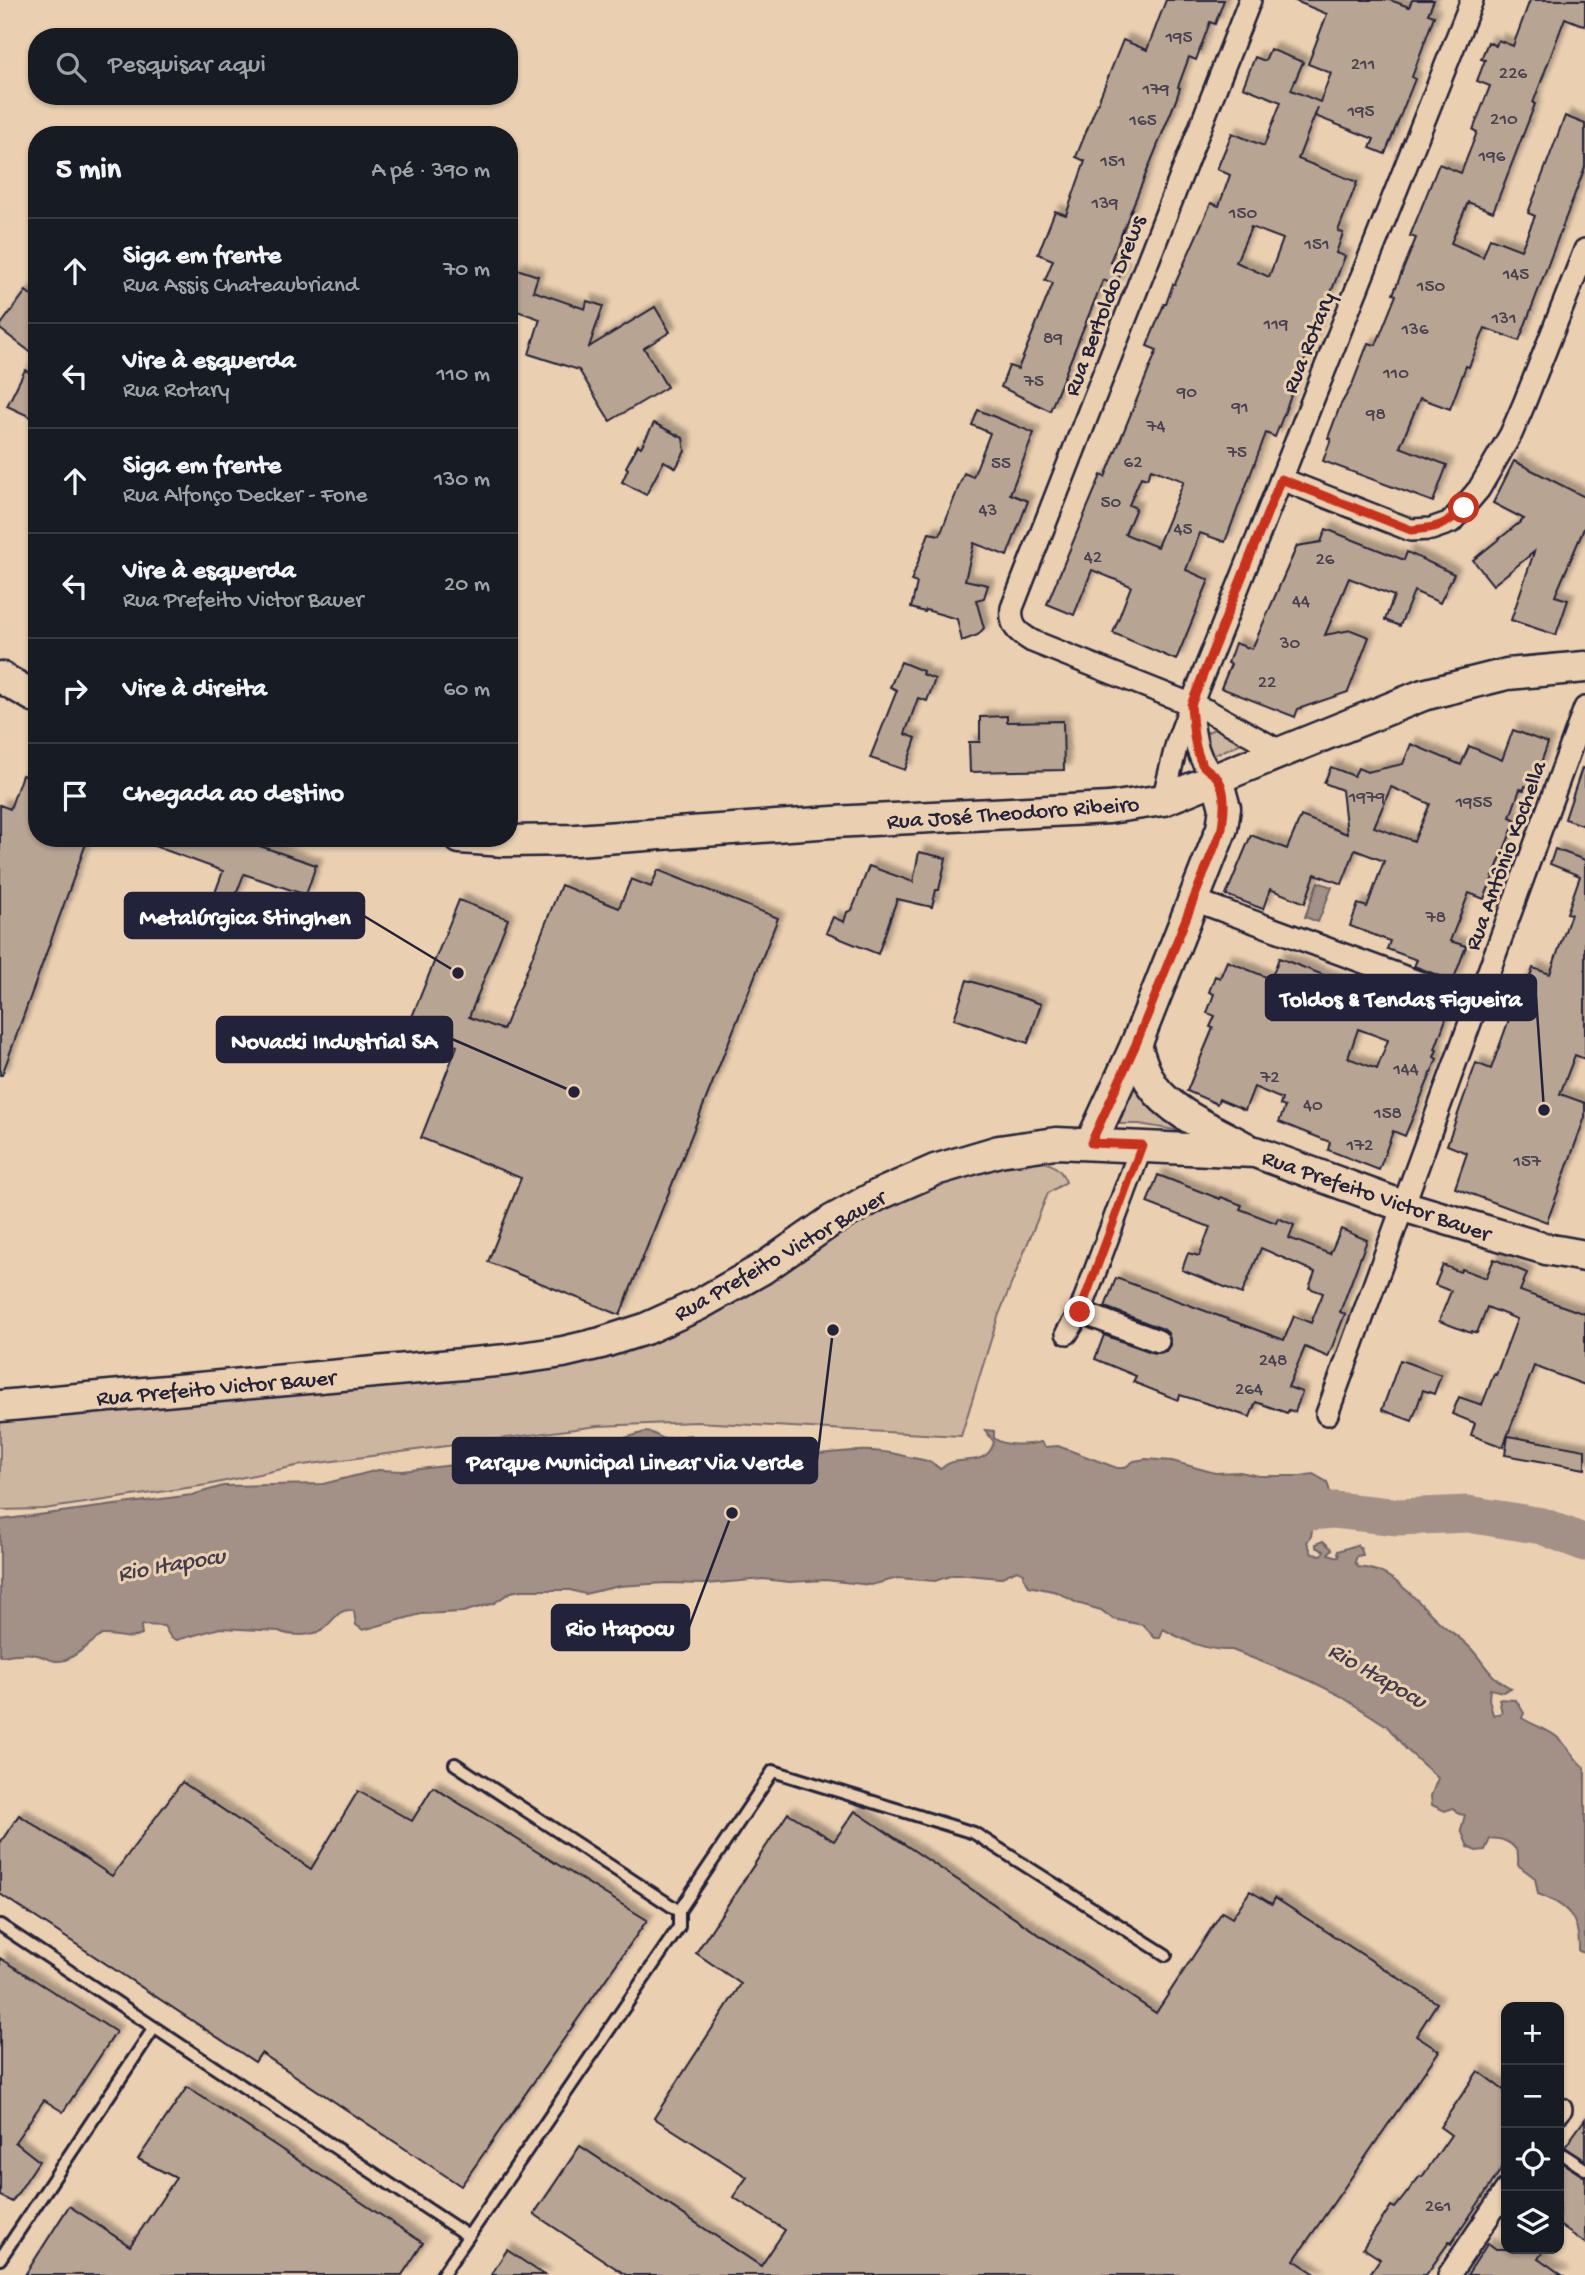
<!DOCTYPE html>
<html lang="pt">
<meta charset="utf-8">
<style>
body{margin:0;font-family:"Gochi Hand",sans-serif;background:#242831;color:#f1f3f6}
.controls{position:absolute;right:21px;bottom:21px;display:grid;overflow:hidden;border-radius:14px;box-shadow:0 2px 5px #0004}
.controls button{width:63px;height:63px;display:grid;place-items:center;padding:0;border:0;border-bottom:2px solid #363941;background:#171b24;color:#f1f3f6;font:35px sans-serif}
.stop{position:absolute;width:21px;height:21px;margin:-16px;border:5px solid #c8321e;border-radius:50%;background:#fff}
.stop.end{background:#c8321e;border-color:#fff;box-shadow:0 2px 7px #0008}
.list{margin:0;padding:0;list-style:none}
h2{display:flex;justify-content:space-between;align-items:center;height:91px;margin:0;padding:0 28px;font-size:30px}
h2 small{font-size:23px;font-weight:400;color:#9ea1a6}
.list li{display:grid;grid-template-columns:46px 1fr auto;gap:21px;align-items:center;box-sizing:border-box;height:105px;padding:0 28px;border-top:2px solid #363941}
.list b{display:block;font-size:26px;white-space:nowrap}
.list p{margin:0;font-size:23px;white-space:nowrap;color:#9ea1a6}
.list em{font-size:23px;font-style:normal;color:#9ea1a6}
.icon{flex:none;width:38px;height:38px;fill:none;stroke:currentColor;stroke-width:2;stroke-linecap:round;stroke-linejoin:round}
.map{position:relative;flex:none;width:1585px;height:2275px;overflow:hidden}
.search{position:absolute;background:#171b24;box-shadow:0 2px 5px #0004;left:28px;top:28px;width:490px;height:77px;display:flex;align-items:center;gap:18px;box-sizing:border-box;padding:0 24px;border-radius:28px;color:#9ea1a6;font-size:26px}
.panel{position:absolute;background:#171b24;box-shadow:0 2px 5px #0004;left:28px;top:126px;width:490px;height:721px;border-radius:28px}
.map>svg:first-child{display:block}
.green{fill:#cdb6a0;stroke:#786c6e;stroke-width:2}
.water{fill:#a39187;stroke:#6f6569;stroke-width:2}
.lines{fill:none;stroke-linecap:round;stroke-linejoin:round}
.river{stroke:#a39187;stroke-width:37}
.building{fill:#b8a493;stroke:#22223b;stroke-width:2;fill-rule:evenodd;filter:url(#shadow)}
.lane-casing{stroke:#22223b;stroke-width:16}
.street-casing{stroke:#22223b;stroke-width:26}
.secondary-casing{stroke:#22223b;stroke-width:35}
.lane{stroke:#eacfb1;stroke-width:10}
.street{stroke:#eacfb1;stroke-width:21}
.secondary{stroke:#eacfb1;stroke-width:30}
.route{stroke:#c8321e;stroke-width:9}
.labels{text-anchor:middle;stroke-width:6;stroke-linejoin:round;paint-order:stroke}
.number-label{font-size:19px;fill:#484251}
.street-label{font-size:23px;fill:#22223b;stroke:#eacfb1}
.water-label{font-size:24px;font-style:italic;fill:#423e4e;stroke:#eacfb1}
.leader{fill:none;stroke:#22223b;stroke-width:2.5}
.callout-dot{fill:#22223b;stroke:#eacfb1;stroke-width:2.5}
.callout{fill:#22223b;stroke:#22223b;stroke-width:2.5}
.callout-label{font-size:24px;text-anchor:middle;font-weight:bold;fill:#fff}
</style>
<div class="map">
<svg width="1585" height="2275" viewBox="0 0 1585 2275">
<defs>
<filter id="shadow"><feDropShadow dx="6" dy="-6" stdDeviation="2" flood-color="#0004"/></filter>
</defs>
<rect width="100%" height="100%" fill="#eacfb1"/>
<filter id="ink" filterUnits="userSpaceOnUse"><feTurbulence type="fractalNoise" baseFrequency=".0143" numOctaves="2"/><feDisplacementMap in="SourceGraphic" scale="14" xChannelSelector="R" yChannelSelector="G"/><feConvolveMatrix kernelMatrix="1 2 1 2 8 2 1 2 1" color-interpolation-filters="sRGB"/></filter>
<g filter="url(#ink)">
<g class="green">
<polygon points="1218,727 1247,741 1204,759 1202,748 1206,733"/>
<polygon points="1134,1086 1137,1087 1187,1132 1139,1124 1119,1124"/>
<path d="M1033,1160C1049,1162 1060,1166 1066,1182L1048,1193L998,1317L961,1436L696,1422L597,1426L296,1466L207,1485L44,1509L0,1510V1418L557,1366L881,1207L937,1184L1010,1163Z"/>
</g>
<g class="water">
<polygon points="1318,882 1332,887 1318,922 1305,917"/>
<path d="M985,1430L994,1431V1438C1004,1447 1028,1445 1041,1442L1045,1447L1058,1446L1117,1468H1124L1134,1461L1146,1459L1172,1461L1215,1473L1240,1472L1259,1476H1301L1313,1474L1327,1482L1332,1499L1314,1518L1311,1536L1307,1542L1312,1554L1322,1555L1324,1551L1316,1547V1544L1323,1541L1332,1549L1328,1554L1339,1557L1338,1551L1357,1545L1361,1549L1363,1555L1357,1556L1355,1562L1358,1567C1397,1569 1418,1605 1445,1627C1455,1635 1465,1641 1474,1652C1488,1669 1492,1679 1511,1688L1503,1692L1490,1689L1489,1699L1493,1715L1502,1713L1499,1699L1516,1700L1524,1713L1522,1718C1534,1726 1548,1729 1558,1738C1569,1747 1574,1760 1585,1768V1953L1579,1951C1580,1918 1568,1905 1538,1894L1535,1878L1518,1865C1518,1861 1519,1856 1517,1852C1513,1842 1499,1837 1490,1839L1485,1850L1476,1851L1468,1847L1461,1830L1465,1815L1459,1814L1453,1808L1445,1811L1432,1805L1431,1796L1438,1778L1406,1749L1387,1726L1339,1695L1311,1681L1232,1650C1207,1651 1185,1641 1163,1629L1160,1638H1155L1143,1625L1113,1619L1101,1610L1077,1603L1057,1592L1029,1586L1023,1576L1024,1573L1017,1570L1000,1578L967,1575H953L935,1581L898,1578L871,1585L825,1580L789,1582L763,1579L706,1584L666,1583L619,1586L585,1594L570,1590H521L511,1592L494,1603L463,1612L421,1614L363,1630L356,1625L354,1611C336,1606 332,1627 318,1632C307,1636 289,1636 279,1631L220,1628L177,1640L171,1638L164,1626L143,1625L141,1627L142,1635C128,1641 117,1634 102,1635C91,1642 77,1656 65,1660C53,1664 45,1656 33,1654C24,1652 10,1655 0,1656V1520L192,1495L223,1486L323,1484L378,1470L403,1471L453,1465L514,1453L532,1455L551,1451H565L608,1443L645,1432L652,1433L664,1439L690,1435L701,1442L713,1438L738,1458L743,1455L747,1447C759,1448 771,1454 784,1455C827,1457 860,1444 904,1456C918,1460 929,1458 940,1469C944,1467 946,1464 950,1463C963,1457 987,1467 994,1442Z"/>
</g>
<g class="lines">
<polyline class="river" points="1273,1515 1334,1510 1398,1517 1468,1514 1542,1526 1585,1543"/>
</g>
<g class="building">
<polygon points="1166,0 1224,0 1215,24 1210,22 1196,60 1189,57 1178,87 1180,88 1176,100 1110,262 1123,268 1116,285 1103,280 1050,411 1001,387 1009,366 1018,369 1053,283 1045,280 1053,260 1038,254 1055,211 1066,215 1085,161 1076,157 1123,40 1147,50"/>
<path d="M1293,0H1390L1409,7L1412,0H1434L1428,14L1434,16L1412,77L1415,79L1385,154L1370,148L1374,139L1315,116L1318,107L1298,159L1357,182L1338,231L1343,233L1336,253L1345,256L1275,437L1266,433L1225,542L1200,533L1186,570L1209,580L1176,660L1113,633L1131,586L1092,570L1074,615L1047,604L1101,475L1105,477L1157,350L1147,346L1164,304H1166L1173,284H1175L1211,203L1219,206L1230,175L1217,169L1232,133L1264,146L1281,102L1243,87L1255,57L1265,61L1270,49L1303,62L1291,90L1320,102L1331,73L1308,64L1327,14ZM1251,227L1283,239L1269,277L1236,262ZM1151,469L1184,481L1157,547L1125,534L1136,508L1129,505L1141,477L1147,479Z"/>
<polygon points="1530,0 1585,0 1585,26 1565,18 1533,103 1535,104 1493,212 1468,202 1451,243 1483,257 1490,238 1521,250 1535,216 1528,213 1565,116 1585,124 1585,167 1519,341 1485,328 1469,367 1466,366 1450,409 1420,398 1400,447 1447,465 1433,502 1323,461 1331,439 1328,438 1340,406 1352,385 1368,343 1376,345 1396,295 1393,294 1416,238 1410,236 1439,164 1461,173 1477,132 1473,130 1490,86 1477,81 1485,60 1481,59 1488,42 1496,46 1498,40 1513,46"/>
<polygon points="517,269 538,276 533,291 585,309 587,301 603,306 589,347 655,307 670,332 644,348 667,387 610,421 579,370 529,354 540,319 509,308 509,275 515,276"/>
<polygon points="26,291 37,300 37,357 0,329 0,326"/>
<polygon points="25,370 37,376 37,420 7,406"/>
<polygon points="978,410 1034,433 1010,494 1028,501 1007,556 974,543 965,580 988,585 984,598 976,600 984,628 978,635 962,641 957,619 926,610 925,612 911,608 917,583 911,581 929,533 940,535 964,473 973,477 990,433 972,425"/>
<polygon points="654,423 683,438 685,451 676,468 664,461 646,495 622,482 628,469 626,467 638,445 641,447"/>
<polygon points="1514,461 1585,497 1585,526 1555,596 1568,600 1556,635 1511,620 1534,552 1493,585 1473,560 1524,519 1493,503"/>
<polygon points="1326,529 1404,560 1407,552 1454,574 1440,603 1414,591 1400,626 1385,620 1394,596 1349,578 1325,635 1351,630 1369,637 1348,692 1298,709 1295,717 1221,688 1231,664 1228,663 1235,643 1252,649 1297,546 1321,542"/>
<polygon points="901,662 923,671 922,674 935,679 927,701 918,698 905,734 916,738 905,770 870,758 897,690 890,687"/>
<polygon points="1007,716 1007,722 1063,721 1064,770 970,772 969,742 980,742 980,717"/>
<path d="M1513,730L1548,743L1532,788L1525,786L1524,790L1520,789L1510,817L1516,820L1484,899L1469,893L1450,941L1466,946L1453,981L1414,966L1417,960L1387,949L1390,941L1350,926L1358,904L1367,907L1384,861L1355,850L1342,884L1315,874L1305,903L1270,889L1263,909L1226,895L1251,835L1287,849L1301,816L1347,834L1342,790L1324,783L1331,767L1354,776L1358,768L1367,772L1403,764L1411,744L1461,765L1469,746L1502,760ZM1391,787L1430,804L1414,841L1374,827Z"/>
<polygon points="1582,768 1585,769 1585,826 1565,819"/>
<polygon points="22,775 37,781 37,838 88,838 2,1075 0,1075 0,805 10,809"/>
<polygon points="138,838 252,838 251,843 316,865 306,895 244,874 229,912 211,904 223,871 138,840"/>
<polygon points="1555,849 1585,860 1585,1059 1575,1055 1560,1094 1585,1103 1585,1117 1547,1222 1455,1188 1467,1153 1447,1145 1476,1063 1491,1069 1524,978 1529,979 1533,968 1550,974 1571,914 1567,913 1580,876 1550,864"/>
<polygon points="919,852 946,858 939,890 936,890 932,907 897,899 878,954 826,933 833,917 844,922 847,912 852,910 869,866 913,882"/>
<polygon points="658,870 778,918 620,1315 488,1262 521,1178 421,1138 457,1046 408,1027 459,900 508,919 469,1017 503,1030 561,885 619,908 631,879 651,887"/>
<path d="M1279,958L1352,986L1355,977L1389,990L1384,1003L1415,1015L1419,1005L1447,1016L1435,1049L1437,1050L1434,1057L1437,1059L1405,1136L1393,1131L1379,1170L1328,1150L1330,1142L1279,1122L1285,1107L1280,1105L1282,1099L1254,1087L1245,1110L1219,1099L1217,1104L1187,1091L1213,1028L1210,1027L1215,1016L1207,1013L1214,994L1209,992L1215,976L1220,978L1227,961L1271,979ZM1358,1029L1388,1040L1377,1069L1348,1058Z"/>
<polygon points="967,980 1041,1004 1028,1043 954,1019"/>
<polygon points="1158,1175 1220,1199 1221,1197 1242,1205 1240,1209 1276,1223 1278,1218 1294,1225 1289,1238 1330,1254 1341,1229 1367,1240 1340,1312 1345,1314 1328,1357 1305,1347 1288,1387 1302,1392 1295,1412 1289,1410 1287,1413 1256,1402 1250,1417 1180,1395 1178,1400 1133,1382 1136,1376 1095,1359 1104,1335 1154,1353 1166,1351 1170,1345 1168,1333 1163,1329 1105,1307 1116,1278 1284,1340 1294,1316 1311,1323 1323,1293 1309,1288 1315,1272 1261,1248 1242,1294 1182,1270 1188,1253 1199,1256 1210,1227 1147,1203"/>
<polygon points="1494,1259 1527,1273 1520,1291 1585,1314 1585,1385 1534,1366 1503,1447 1471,1435 1475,1423 1452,1414 1459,1397 1482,1405 1494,1374 1496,1375 1517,1319 1487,1307 1477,1333 1472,1331 1471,1333 1439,1321 1451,1291 1435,1285 1443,1265 1460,1272 1462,1269 1486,1278"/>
<polygon points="1400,1360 1441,1375 1434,1394 1423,1390 1412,1421 1382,1410"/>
<polygon points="1508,1436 1585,1450 1585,1469 1505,1455"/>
<polygon points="182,1782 311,1869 358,1791 412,1821 433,1787 647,1920 461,2186 261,2053 255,2062 0,1894 0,1843 19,1815 112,1876"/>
<polygon points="855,1811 1156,2013 1222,1912 1232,1918 1250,1891 1272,1904 1275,1898 1437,2003 1416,2036 1439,2051 1294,2260 1317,2275 626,2275 534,2214 580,2146 761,2266 785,2230 733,2197 747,2177 654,2118 741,1984 696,1953 788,1813 834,1841"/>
<polygon points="0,1958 116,2032 63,2112 44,2100 15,2142 39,2161 12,2202 0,2196"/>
<polygon points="1478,2071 1506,2092 1506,2162 1451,2244 1449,2242 1426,2275 1369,2275 1380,2259 1363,2248 1391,2206 1395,2208 1420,2176 1422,2177 1451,2135 1440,2127"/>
<polygon points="187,2087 423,2243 402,2275 25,2275 69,2206 130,2246 176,2178 138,2159"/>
<polygon points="1585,2119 1585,2160 1565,2147"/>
<polygon points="1559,2161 1585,2177 1585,2243 1559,2225"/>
<polygon points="1488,2243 1496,2249 1544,2249 1538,2258 1562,2275 1467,2275"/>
<polygon points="507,2250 544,2275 491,2275"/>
</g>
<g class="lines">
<defs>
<g id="lane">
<polyline points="679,1911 773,1771 974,1833 1166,1955"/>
<polyline points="0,1925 468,2236"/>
<polyline points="1559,2152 1585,2169"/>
<polyline points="0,2259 154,2028"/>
<polyline points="442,2275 679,1927 679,1911 455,1764"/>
</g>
<g id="street">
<path d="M1250,0L1012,608C1010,626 1017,632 1032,641L1208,711L1283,753"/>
<polyline points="1281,479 1411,530 1431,529 1451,522 1479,489 1511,434 1524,404 1585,250"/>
<path d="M1191,710C1194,737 1196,761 1217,779"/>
<polyline points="1163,800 1177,743 1191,705 1472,0"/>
<polyline points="1194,900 1478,1004"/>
<polyline points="1080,1312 1158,1341"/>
<polyline points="1067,1333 1080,1312 1142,1145"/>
<polyline points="1327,1414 1585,708"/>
<polyline points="1559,2112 1561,2109"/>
<polyline points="1449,2275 1506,2190"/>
</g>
<g id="secondary">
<polyline points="0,677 37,698"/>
<polyline points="460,838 505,841 576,840 833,822 1109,808 1163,800 1423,695 1507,674 1585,667"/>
<path d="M1136,1045C1140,1059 1145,1074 1153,1086C1171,1113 1218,1132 1246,1148"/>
<polyline points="1091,1143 1136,1045 1222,828 1225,808 1217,779"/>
<polyline points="0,1406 507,1360 563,1352 601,1343 645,1329 700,1304 762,1269 831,1221 878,1195 935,1170 999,1151 1056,1143 1255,1152 1403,1206 1546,1249 1585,1256"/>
</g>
</defs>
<use href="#lane" class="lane-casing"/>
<use href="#street" class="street-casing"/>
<use href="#secondary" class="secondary-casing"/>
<use href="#lane" class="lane"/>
<use href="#street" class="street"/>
<use href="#secondary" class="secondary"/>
</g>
</g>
<g class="lines" filter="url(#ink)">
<path class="route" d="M1080,1312L1142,1145L1091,1143L1136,1044L1222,828C1224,812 1227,793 1218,779C1214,773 1206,770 1202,764C1193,745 1193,725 1191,705L1281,479L1411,530C1436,528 1446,526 1464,508"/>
</g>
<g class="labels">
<g class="number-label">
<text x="1179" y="42">195</text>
<text x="1363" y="69">211</text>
<text x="1513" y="78">226</text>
<text x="1156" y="94">179</text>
<text x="1361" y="116">195</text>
<text x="1504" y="124">210</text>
<text x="1143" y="125">165</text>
<text x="1492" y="161">196</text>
<text x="1113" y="166">151</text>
<text x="1105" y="208">139</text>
<text x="1243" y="218">150</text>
<text x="1317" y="249">151</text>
<text x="1516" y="279">145</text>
<text x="1431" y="291">150</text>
<text x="1504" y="323">131</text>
<text x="1276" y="329">119</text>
<text x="1415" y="334">136</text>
<text x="1053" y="343">89</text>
<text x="1396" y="378">110</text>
<text x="1034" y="386">75</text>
<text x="1187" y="397">90</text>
<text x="1240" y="412">91</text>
<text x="1376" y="419">98</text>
<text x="1156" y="431">74</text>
<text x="1237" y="457">75</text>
<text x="1133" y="467">62</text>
<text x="1001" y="468">55</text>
<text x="1111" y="507">50</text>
<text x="988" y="515">43</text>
<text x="1183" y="534">45</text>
<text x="1093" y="562">42</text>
<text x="1325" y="564">26</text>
<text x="1301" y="606">44</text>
<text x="1290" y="648">30</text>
<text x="1267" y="687">22</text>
<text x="1367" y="802">1979</text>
<text x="1474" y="807">1955</text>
<text x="1436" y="922">78</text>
<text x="1406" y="1074">144</text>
<text x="1270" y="1082">72</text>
<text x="1313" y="1110">40</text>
<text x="1388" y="1118">158</text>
<text x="1360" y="1150">172</text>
<text x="1527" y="1166">157</text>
<text x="1273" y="1365">248</text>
<text x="1249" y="1394">264</text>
<text x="1438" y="2211">261</text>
</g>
<g class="street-label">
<text transform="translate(1103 305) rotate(-69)" y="8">Rua Bertoldo Drews</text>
<text transform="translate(1307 342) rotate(-68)" y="8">Rua Rotary</text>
<text transform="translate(1013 811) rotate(-4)" y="8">Rua José Theodoro Ribeiro</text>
<text transform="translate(1504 855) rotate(-70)" y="8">Rua Antônio Kochella</text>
<text transform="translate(1377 1194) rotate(19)" y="8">Rua Prefeito Victor Bauer</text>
<text transform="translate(779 1254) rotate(-30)" y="8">Rua Prefeito Victor Bauer</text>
<text transform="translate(216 1386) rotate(-5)" y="8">Rua Prefeito Victor Bauer</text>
</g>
<g class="water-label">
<text transform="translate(171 1563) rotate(-10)" y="8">Rio Itapocu</text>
<text transform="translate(1378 1674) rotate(30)" y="8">Rio Itapocu</text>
</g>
</g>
<path class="leader" d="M458 973L364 916M1544 1110L1536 997M574 1092L452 1039M833 1330L817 1460M732 1513L689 1627"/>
<g class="callout-dot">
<circle cx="458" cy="973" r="7"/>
<circle cx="1544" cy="1110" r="7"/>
<circle cx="574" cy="1092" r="7"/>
<circle cx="833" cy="1330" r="7"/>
<circle cx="732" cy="1513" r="7"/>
</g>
<g class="callout">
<rect x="125" y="893" width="239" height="45" rx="7"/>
<rect x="1266" y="975" width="270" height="45" rx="7"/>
<rect x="217" y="1017" width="235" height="45" rx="7"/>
<rect x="453" y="1438" width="364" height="45" rx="7"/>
<rect x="552" y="1605" width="137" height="45" rx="7"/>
</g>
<g class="callout-label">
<text x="245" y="924">Metalúrgica Stinghen</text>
<text x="1401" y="1006">Toldos &amp; Tendas Figueira</text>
<text x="334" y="1048">Novacki Industrial SA</text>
<text x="635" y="1469">Parque Municipal Linear Via Verde</text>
<text x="620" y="1635">Rio Itapocu</text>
</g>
</svg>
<div class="controls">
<button>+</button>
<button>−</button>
<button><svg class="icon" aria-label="locate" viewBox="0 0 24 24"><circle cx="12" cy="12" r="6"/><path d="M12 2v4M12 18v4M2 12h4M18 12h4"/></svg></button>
<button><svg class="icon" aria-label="layers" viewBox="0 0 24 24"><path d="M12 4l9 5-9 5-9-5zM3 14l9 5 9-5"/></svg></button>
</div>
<div class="stop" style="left:1464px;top:508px"></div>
<div class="stop end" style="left:1080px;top:1312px"></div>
<div class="search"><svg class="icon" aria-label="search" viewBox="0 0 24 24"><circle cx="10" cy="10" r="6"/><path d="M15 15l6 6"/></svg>Pesquisar aqui</div>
<section class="panel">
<h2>5 min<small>A pé · 390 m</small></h2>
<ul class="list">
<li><svg class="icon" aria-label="ahead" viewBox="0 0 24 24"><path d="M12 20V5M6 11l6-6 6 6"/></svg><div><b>Siga em frente</b><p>Rua Assis Chateaubriand</p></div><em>70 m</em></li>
<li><svg class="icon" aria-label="left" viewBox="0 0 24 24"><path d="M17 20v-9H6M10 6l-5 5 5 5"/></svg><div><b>Vire à esquerda</b><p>Rua Rotary</p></div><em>110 m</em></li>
<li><svg class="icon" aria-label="ahead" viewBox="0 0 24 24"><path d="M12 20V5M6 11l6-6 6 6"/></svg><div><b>Siga em frente</b><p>Rua Alfonço Decker - Fone</p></div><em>130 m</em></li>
<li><svg class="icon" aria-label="left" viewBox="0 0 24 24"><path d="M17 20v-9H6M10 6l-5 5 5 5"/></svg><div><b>Vire à esquerda</b><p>Rua Prefeito Victor Bauer</p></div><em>20 m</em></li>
<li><svg class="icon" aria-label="right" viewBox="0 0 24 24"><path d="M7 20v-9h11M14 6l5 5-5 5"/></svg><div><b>Vire à direita</b></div><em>60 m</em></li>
<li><svg class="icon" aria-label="arrive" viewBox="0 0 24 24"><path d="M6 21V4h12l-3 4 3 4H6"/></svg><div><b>Chegada ao destino</b></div></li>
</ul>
</section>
</div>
